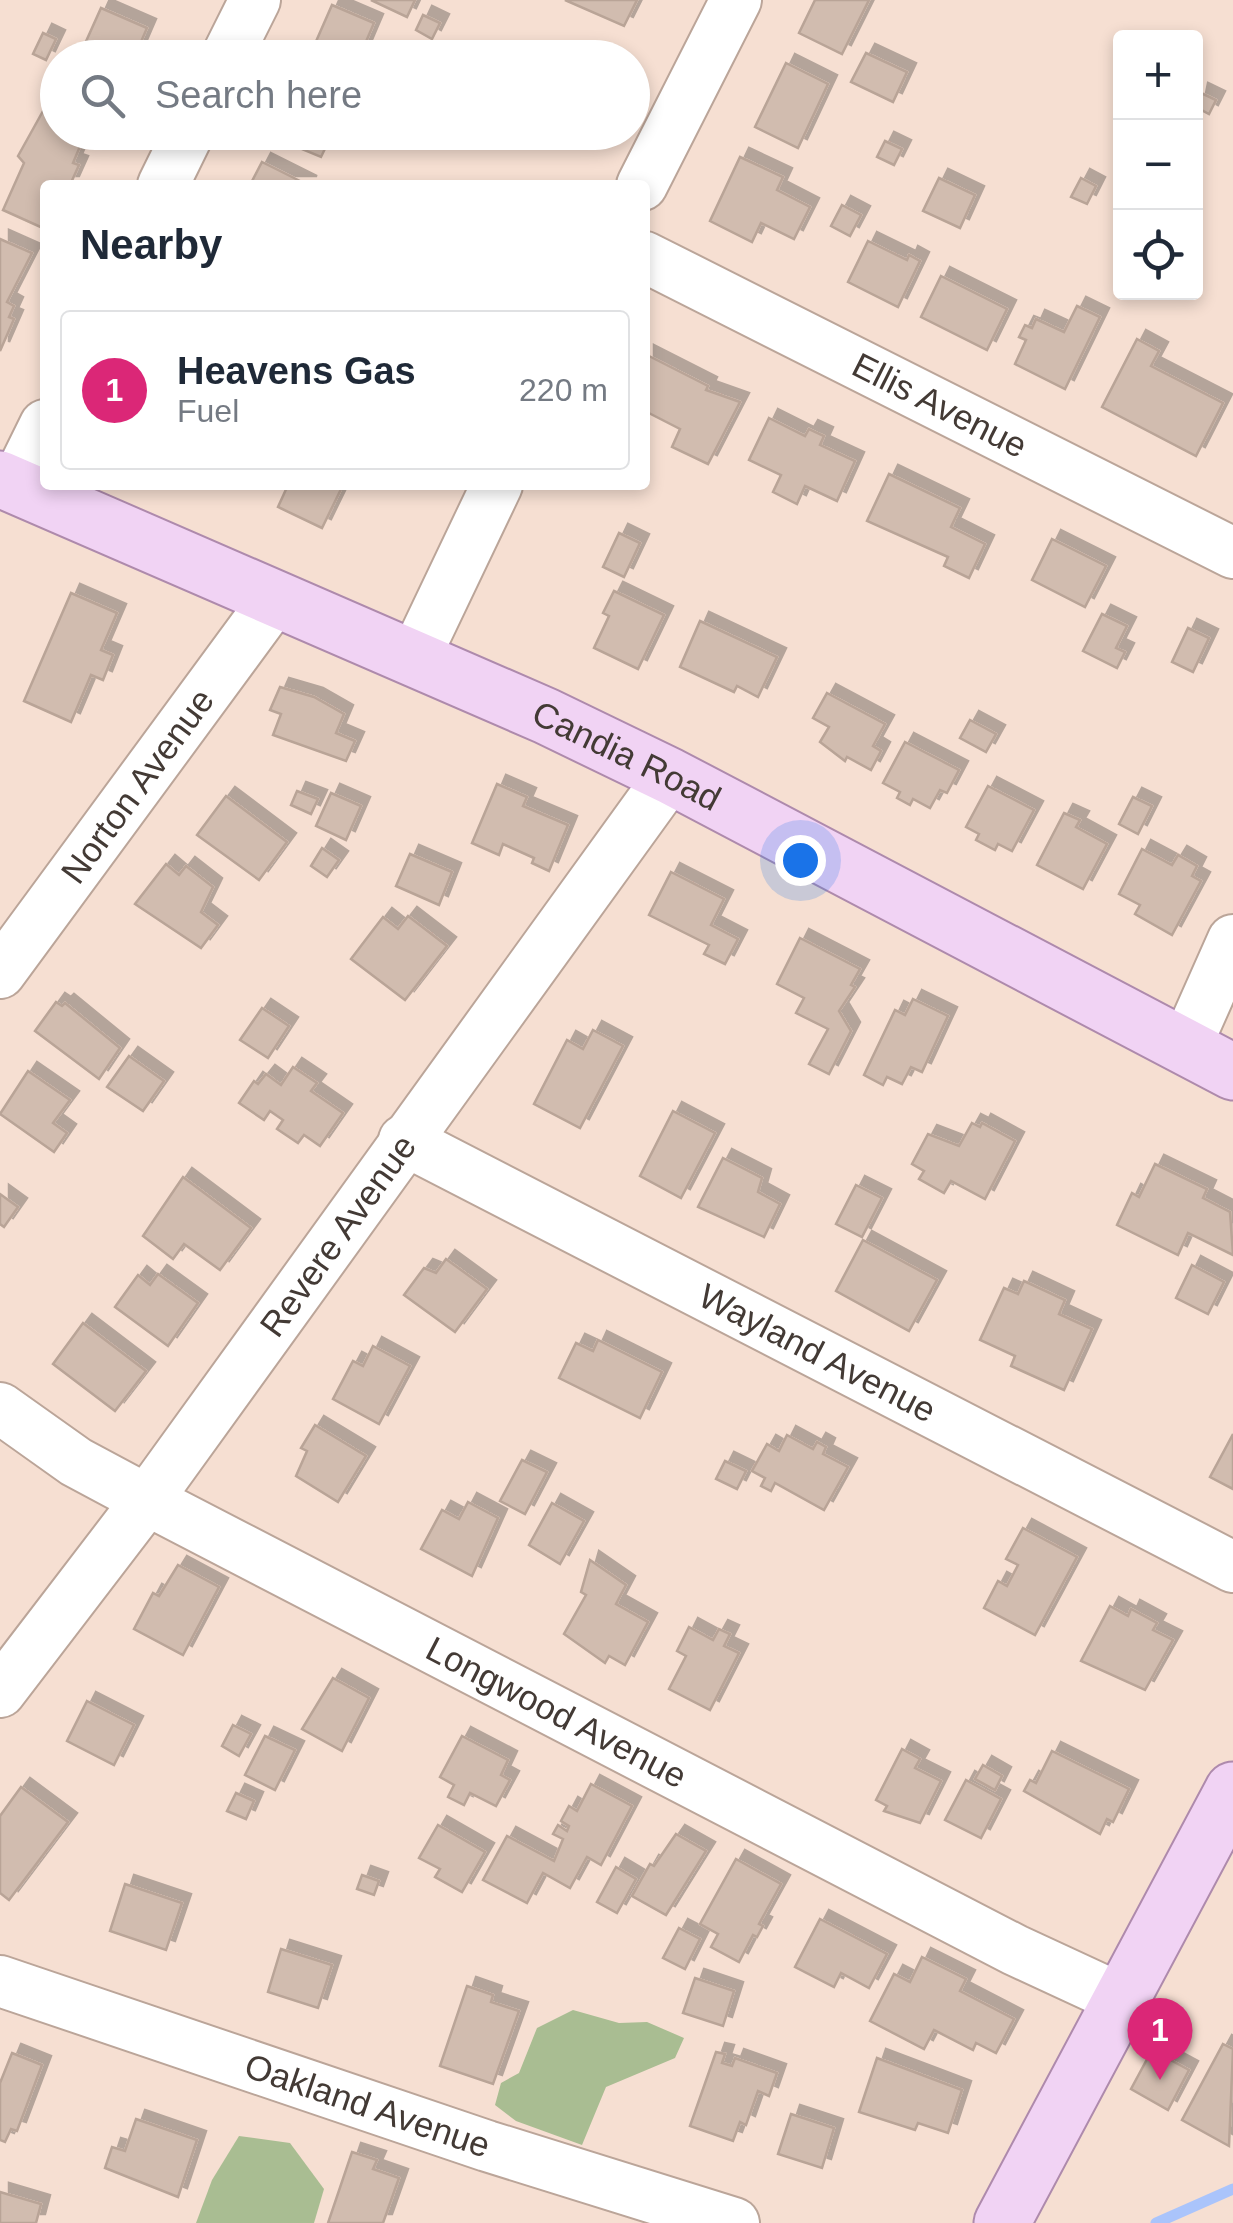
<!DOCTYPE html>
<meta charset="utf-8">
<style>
body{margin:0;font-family:Arial,sans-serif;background:#f2f2f3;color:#1f2937}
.controls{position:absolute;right:30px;top:30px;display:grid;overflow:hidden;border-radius:10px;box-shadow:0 5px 15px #0003}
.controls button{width:90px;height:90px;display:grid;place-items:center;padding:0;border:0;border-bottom:2px solid #e0e1e3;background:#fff;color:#1f2937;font:50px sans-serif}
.you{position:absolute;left:800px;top:860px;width:35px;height:35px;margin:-25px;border:8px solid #fff;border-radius:50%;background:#1a73e8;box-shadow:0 0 0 15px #1a73e833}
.badge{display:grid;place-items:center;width:65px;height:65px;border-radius:50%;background:#db2777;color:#fff;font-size:32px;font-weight:700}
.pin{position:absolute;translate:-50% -82px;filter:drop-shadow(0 2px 5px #0008)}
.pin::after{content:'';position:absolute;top:52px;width:35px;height:30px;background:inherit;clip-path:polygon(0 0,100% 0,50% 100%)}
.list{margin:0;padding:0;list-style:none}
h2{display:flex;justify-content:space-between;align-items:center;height:130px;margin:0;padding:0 40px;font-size:42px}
h2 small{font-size:32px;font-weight:400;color:#747a83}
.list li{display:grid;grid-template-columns:65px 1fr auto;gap:30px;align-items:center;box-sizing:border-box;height:160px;margin:0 20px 20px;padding:0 20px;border:2px solid #e0e1e3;border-radius:10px}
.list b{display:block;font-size:38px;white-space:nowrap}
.list p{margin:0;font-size:32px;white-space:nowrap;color:#747a83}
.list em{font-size:32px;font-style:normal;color:#747a83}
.icon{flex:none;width:55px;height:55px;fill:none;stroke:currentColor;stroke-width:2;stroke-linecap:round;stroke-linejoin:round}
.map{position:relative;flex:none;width:1233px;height:2223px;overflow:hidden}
.search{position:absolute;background:#fff;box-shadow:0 5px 15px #0003;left:40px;top:40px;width:610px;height:110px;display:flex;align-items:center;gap:25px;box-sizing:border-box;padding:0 35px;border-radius:55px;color:#747a83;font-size:38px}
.panel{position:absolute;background:#fff;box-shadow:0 5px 15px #0003;left:40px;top:180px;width:610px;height:310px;border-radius:10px}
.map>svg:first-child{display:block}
.green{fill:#a9bd92}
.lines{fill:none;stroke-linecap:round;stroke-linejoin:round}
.stream{stroke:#aac4fb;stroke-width:11}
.building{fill:#d1bcaf;stroke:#b9a497;stroke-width:2.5;filter:url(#shadow)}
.minor-casing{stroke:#bba599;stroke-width:54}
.major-casing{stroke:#ae8aac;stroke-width:59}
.minor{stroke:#fff;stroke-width:50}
.major{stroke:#f1d3f4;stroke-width:55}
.labels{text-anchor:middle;stroke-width:9;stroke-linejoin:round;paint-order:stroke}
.street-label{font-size:35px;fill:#433a35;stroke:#fff}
</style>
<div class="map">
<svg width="1233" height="2223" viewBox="0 0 1233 2223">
<defs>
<filter id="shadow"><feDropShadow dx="9" dy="-9" stdDeviation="0" flood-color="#0004"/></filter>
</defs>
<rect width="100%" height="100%" fill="#f6dfd2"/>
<g class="green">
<polygon points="573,2010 619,2023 647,2022 684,2038 675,2058 606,2087 582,2145 516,2121 495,2105 501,2083 519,2073 537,2028"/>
<polygon points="239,2136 290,2143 324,2189 314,2223 196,2223 212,2180"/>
</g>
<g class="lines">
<polyline class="stream" points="1156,2223 1233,2189"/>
</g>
<g class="building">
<polygon points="371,0 415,0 407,17"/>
<polygon points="565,0 637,0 624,26"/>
<polygon points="815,0 869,0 842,54 799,33"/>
<polygon points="332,5 374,23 359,58 328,58 331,52 314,46"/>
<polygon points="101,8 147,28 134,58 79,57"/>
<polygon points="423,15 440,23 432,39 416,30"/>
<polygon points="43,33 56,39 46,60 33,54"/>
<polygon points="866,53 907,72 893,102 851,82"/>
<polygon points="786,63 828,84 798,148 755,127"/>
<polygon points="58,84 58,132 86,132 73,163 79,165 70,185 45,185 45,229 3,210 24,163 18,156"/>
<polygon points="1199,92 1216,100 1209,114 1196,107"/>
<polygon points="275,132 333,132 321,157 273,137"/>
<polygon points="885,141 902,149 894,165 877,157"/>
<polygon points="740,157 783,177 777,190 810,207 794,239 761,223 752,242 710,221"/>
<polygon points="262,162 308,185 250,185"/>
<polygon points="939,178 975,195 960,228 923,211"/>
<polygon points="1081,178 1096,186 1087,204 1071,197"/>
<polygon points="842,205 861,215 850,236 831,226"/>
<polygon points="0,239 32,253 7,302 14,306 9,317 14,319 0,351"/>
<polygon points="868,241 907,260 909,255 920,261 898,307 848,282"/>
<polygon points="941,276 1007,309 987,350 921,317"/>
<polygon points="1077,306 1100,317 1065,389 1015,364 1026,340 1019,337 1025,325 1032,328 1036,319 1064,332"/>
<polygon points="1137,339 1159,351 1151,366 1223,403 1196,456 1102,407"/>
<polygon points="645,354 708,386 706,390 740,402 708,464 672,447 680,429 645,411"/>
<polygon points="769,418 805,436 809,429 824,436 820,445 855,461 837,501 805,486 797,504 773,492 781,475 749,460"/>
<polygon points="889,474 960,508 951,527 985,544 969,578 944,566 948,557 867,521"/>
<polygon points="288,485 343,485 322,528 278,507"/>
<polygon points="619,533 640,543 624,577 603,567"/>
<polygon points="1052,539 1106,566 1085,607 1032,580"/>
<polygon points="614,591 664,615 638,669 594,648 609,616 603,613"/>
<polygon points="71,593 117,613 101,650 113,655 103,680 91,675 71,722 24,701"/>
<polygon points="1102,614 1127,626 1116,648 1125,652 1117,668 1083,651"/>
<polygon points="700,621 777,657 758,697 737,686 734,692 680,667"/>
<polygon points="1188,628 1209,638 1193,672 1172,662"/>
<polygon points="280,687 314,697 344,714 336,733 355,741 346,761 273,735 281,714 270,710"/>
<polygon points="827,693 885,724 873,746 881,751 871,770 847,757 845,761 820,742 829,727 813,718"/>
<polygon points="970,720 996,734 986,752 960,738"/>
<polygon points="905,742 959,770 947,793 940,790 930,808 913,799 910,805 897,798 900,792 883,783"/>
<polygon points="497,784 527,797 523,806 568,825 549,871 532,863 534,858 503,844 499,855 472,843"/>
<polygon points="988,786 1034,810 1012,851 998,844 995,850 976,840 979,834 966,827"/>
<polygon points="297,791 318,799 311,814 291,805"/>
<polygon points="331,793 361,806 346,840 316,826"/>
<polygon points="226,796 287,842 259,880 197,835"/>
<polygon points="1133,797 1152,806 1138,834 1119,824"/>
<polygon points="1064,813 1080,820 1076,827 1107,844 1083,889 1037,865"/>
<polygon points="322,848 339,860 327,877 311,866"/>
<polygon points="1142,849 1172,865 1178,855 1197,866 1192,876 1201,881 1172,935 1135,914 1140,905 1119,894"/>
<polygon points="410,854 452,872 439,905 396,886"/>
<polygon points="166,864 179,875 186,866 213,887 201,912 218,925 201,948 135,904"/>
<polygon points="671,872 724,899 711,925 738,939 725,964 704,954 709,945 649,915"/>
<polygon points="408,916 447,946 405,1000 351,959 383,917 398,929"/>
<polygon points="800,938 860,969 851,985 855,987 839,1011 851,1031 829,1074 809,1064 828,1029 796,1013 804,998 777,984"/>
<polygon points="913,999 948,1016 922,1072 911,1067 902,1084 887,1077 883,1085 864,1075 895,1010 905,1015"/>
<polygon points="56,1002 62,1006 65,1003 120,1048 99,1079 35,1031"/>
<polygon points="262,1008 289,1026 268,1058 240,1040"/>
<polygon points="593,1030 623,1046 580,1128 534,1104 567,1040 583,1049"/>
<polygon points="129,1056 164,1081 143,1111 107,1087"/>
<polygon points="293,1067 317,1083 311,1091 343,1113 320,1146 304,1135 298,1143 277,1129 283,1120 270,1111 264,1120 239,1103 254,1081 258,1084 266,1074 281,1085"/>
<polygon points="28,1071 70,1100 53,1123 67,1133 54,1152 0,1114"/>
<polygon points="673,1111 715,1133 681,1198 640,1176"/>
<polygon points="972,1123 980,1127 982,1123 1015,1141 985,1199 951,1181 944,1193 919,1179 924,1171 912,1164 928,1134 959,1146"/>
<polygon points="723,1158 762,1178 758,1192 780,1204 764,1237 698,1207"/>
<polygon points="1155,1164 1207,1189 1203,1198 1230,1212 1233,1255 1188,1233 1178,1255 1117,1225 1132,1193 1139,1197"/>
<polygon points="183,1177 251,1228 220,1270 184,1244 173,1259 143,1236"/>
<polygon points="856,1185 882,1198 862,1237 836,1224"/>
<polygon points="0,1194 18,1207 4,1227 0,1224"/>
<polygon points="863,1240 937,1280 909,1331 836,1291"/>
<polygon points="446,1259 487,1289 455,1332 404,1295 424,1268 436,1273"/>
<polygon points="1192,1265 1224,1282 1208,1314 1176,1298"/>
<polygon points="158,1274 198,1303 168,1346 115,1307 138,1275 150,1285"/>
<polygon points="1024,1281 1065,1300 1059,1314 1092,1329 1064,1390 1011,1366 1015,1356 980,1340 1004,1288 1018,1294"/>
<polygon points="83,1323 146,1371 115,1411 53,1364"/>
<polygon points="598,1340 662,1372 640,1418 559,1378 576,1343 593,1351"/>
<polygon points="373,1346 410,1366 379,1424 333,1399 353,1361 363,1366"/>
<polygon points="315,1425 366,1456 338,1502 296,1476 307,1451 301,1448"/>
<polygon points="1233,1434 1233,1489 1210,1477"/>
<polygon points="787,1435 813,1449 817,1442 826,1447 823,1454 848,1467 824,1510 775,1483 771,1491 761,1486 765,1478 752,1471 767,1444 779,1451"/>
<polygon points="522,1460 547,1472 525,1514 500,1501"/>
<polygon points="725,1461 746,1471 737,1489 716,1479"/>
<polygon points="468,1502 498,1518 472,1576 421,1549 442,1510 459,1519"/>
<polygon points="552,1503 584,1521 560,1564 529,1545"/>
<polygon points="1023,1528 1077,1557 1035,1635 984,1608 998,1581 1007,1586 1018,1565 1006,1559"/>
<polygon points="590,1560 626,1585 616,1604 648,1622 625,1665 609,1656 605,1663 564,1634 586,1595 581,1592"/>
<polygon points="178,1565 219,1587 183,1655 134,1629 153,1593 159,1596"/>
<polygon points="1110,1606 1128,1616 1131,1609 1157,1623 1153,1630 1173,1640 1145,1690 1081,1661"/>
<polygon points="689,1627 713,1640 719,1629 730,1634 724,1646 739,1653 710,1710 669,1689 686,1656 677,1651"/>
<polygon points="333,1678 369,1698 342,1751 302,1729"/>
<polygon points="87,1701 134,1725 114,1765 67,1741"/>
<polygon points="233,1725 251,1734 239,1756 222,1746"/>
<polygon points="265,1736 295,1750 275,1790 245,1775"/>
<polygon points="462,1736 508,1760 501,1775 510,1780 496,1806 470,1793 464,1805 448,1797 454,1785 440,1777"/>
<polygon points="902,1749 920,1759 915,1768 941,1781 920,1823 884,1811 887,1806 876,1800"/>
<polygon points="1052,1751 1129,1789 1113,1822 1107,1819 1100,1834 1024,1791 1030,1780 1036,1783"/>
<polygon points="983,1765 1002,1776 995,1790 975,1779"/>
<polygon points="966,1780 1001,1799 981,1838 945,1820"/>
<polygon points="591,1784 632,1806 601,1865 587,1857 570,1888 543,1873 527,1903 483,1880 507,1836 554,1861 563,1839 553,1834 558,1825 567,1831 569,1826 561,1821 569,1806 577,1811"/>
<polygon points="21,1787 68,1822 9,1900 0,1893 0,1816"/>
<polygon points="236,1793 254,1801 246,1819 227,1811"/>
<polygon points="438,1825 485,1852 462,1892 435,1877 440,1869 419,1858"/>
<polygon points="676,1834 706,1851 666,1915 632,1896 650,1864 654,1866"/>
<polygon points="736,1859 781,1884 759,1924 763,1926 757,1937 753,1935 739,1962 711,1947 718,1934 700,1924"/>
<polygon points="616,1867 636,1879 617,1913 597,1902"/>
<polygon points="362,1875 379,1881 374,1895 357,1889"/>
<polygon points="125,1884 182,1903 166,1950 110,1931"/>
<polygon points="820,1919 887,1954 869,1988 841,1973 834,1987 795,1967"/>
<polygon points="679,1928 700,1939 685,1969 663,1958"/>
<polygon points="281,1949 332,1965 318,2008 268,1992"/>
<polygon points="922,1957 966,1979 960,1991 1014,2019 996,2053 976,2043 973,2050 934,2030 924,2049 870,2021 894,1974 910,1982"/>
<polygon points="695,1978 734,1991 723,2026 683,2013"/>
<polygon points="467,1986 493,1995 491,2002 519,2011 493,2084 440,2066"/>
<polygon points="1223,2044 1233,2049 1229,2146 1182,2120"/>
<polygon points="1152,2050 1189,2070 1168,2110 1131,2089"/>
<polygon points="716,2052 725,2054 722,2063 732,2066 735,2058 777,2073 769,2096 758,2091 746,2125 740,2122 733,2141 690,2126"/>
<polygon points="12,2053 42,2065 17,2131 11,2129 5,2142 0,2140 0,2083"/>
<polygon points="877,2058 962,2090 948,2133 918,2123 915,2130 859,2112"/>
<polygon points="791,2114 834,2128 822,2168 778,2154"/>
<polygon points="136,2119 197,2140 178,2197 105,2168 112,2147 125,2151"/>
<polygon points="352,2152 377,2160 373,2169 399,2178 383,2223 328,2223"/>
<polygon points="0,2192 41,2204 36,2223 0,2223"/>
</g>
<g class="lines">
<defs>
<g id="minor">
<polyline points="226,58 255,0"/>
<polyline points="163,185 189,132"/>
<polyline points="642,185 736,0"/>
<path id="s1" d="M645,257L1233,553"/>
<polyline points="15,486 45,425"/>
<polyline points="414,659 497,485"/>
<path id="s2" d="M0,973L275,599"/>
<polyline points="1185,1048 1233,940"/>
<path id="s3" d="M404,1140L1233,1567"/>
<path id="s4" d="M0,1408L76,1462L147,1500L1015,1950L1123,2000"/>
<path id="s5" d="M0,1692L147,1500L670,776"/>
<path id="s6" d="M0,1981L487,2146L734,2223"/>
</g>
<g id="major">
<path id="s7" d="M0,479L546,716L670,776L1233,1072"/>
<polyline points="1002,2223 1233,1790"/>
</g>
</defs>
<use href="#minor" class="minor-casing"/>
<use href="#major" class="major-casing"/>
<use href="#minor" class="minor"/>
<use href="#major" class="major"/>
</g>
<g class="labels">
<g class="street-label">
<text dy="12" stroke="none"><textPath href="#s1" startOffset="330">Ellis Avenue</textPath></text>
<text dy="12" stroke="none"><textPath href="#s7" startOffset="685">Candia Road</textPath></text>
<text dy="12" stroke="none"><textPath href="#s2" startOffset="232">Norton Avenue</textPath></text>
<text dy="12" stroke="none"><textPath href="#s5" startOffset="568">Revere Avenue</textPath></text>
<text dy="12" stroke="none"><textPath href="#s3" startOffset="465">Wayland Avenue</textPath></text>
<text dy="12" stroke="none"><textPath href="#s4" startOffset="635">Longwood Avenue</textPath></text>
<text dy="12" stroke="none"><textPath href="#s6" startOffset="388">Oakland Avenue</textPath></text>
</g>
</g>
</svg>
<div class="controls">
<button>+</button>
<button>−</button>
<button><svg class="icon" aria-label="locate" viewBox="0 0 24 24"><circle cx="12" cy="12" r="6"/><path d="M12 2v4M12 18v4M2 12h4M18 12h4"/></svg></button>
</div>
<div class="you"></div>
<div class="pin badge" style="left:1160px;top:2080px">1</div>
<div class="search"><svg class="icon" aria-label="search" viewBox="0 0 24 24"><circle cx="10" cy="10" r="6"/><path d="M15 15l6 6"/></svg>Search here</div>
<section class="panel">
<h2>Nearby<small></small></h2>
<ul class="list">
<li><span class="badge">1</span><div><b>Heavens Gas</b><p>Fuel</p></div><em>220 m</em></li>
</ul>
</section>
</div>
